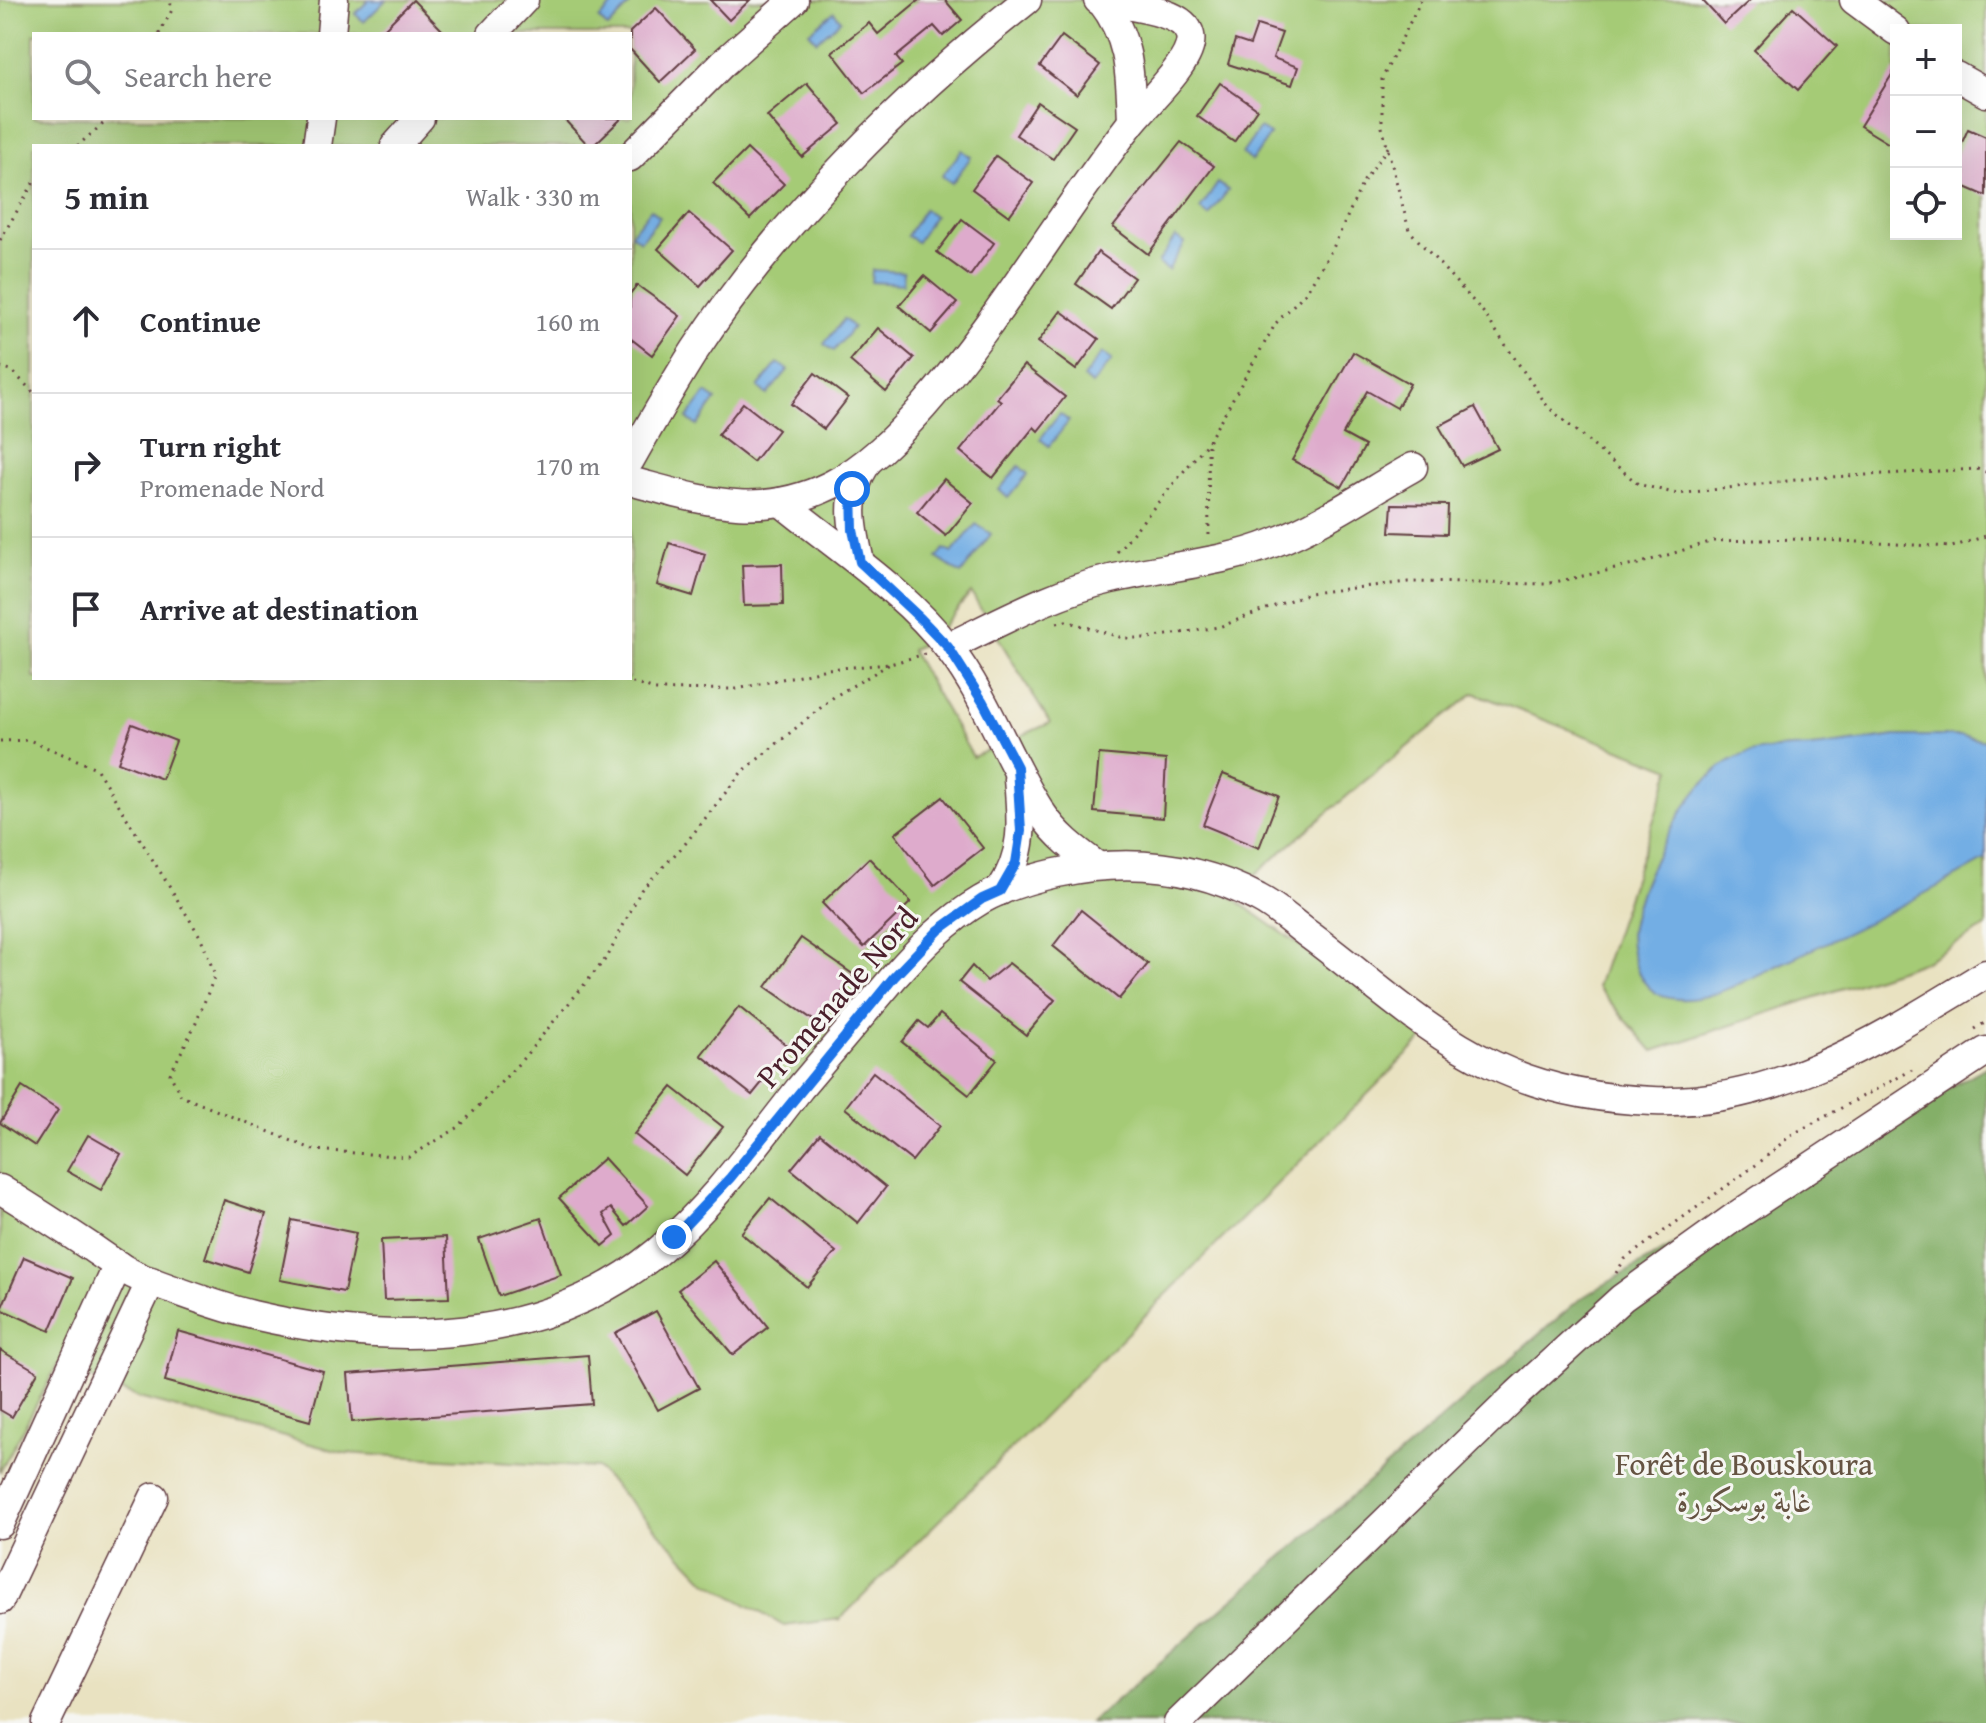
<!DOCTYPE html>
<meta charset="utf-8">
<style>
body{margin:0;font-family:"Gentium Book Plus",Amiri,serif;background:#f2f2f3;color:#2b2b33}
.controls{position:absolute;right:24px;top:24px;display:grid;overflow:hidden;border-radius:0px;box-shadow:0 8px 32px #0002}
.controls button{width:72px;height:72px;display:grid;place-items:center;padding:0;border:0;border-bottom:2px solid #e1e1e2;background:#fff;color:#2b2b33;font:40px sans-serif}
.stop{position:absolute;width:24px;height:24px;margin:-18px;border:6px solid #1a73e8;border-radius:50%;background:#fff}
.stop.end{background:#1a73e8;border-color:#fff;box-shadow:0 2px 8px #0008}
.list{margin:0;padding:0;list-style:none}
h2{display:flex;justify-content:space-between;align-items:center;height:104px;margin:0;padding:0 32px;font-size:34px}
h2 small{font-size:26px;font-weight:400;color:#7c7c81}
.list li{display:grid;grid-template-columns:52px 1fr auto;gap:24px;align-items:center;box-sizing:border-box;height:144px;padding:0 32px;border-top:2px solid #e1e1e2}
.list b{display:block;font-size:30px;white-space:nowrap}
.list p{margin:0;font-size:26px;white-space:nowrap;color:#7c7c81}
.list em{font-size:26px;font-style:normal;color:#7c7c81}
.icon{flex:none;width:44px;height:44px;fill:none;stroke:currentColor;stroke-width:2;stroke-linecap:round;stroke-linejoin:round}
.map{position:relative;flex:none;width:1986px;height:1723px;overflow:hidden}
.search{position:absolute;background:#fff;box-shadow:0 8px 32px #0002;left:32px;top:32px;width:600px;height:88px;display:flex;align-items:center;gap:20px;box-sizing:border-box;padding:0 28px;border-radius:0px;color:#7c7c81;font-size:30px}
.panel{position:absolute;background:#fff;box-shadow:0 8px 32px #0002;left:32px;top:144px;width:600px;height:536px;border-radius:0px}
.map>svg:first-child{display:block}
.green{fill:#a5cb76;stroke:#787550;stroke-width:2;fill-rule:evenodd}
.forest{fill:#84af67;stroke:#676749;stroke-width:2}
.water{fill:#73aee4;stroke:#5e6688;stroke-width:2}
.building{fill:#deabcc}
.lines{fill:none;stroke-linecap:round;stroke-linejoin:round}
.minor-casing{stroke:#623c42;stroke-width:31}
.path{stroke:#623c42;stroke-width:3;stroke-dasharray:2 6;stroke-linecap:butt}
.minor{stroke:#fff;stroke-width:28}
.route{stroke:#1a73e8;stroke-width:10}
.labels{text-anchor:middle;stroke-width:6;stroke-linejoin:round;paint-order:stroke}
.street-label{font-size:32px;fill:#4a1f2b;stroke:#f6f6f2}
.park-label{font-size:32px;fill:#655342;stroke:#f6f6f2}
</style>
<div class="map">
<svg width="1986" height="1723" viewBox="0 0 1986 1723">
<rect width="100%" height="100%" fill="#f6f6f2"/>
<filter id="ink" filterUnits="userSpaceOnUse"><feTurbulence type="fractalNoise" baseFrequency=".0125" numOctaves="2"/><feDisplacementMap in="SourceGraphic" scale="16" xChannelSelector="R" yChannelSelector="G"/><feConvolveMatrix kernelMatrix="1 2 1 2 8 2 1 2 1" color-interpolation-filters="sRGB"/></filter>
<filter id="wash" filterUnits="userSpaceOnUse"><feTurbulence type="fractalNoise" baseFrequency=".006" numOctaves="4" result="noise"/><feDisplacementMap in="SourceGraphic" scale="32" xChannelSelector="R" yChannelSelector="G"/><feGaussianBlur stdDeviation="1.8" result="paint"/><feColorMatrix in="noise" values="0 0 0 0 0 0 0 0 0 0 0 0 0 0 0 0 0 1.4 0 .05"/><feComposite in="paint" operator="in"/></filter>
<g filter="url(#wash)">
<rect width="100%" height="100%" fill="#e9e2c1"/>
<path class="green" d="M0,0H1986V927L1925,961L1653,1051L1597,987L1671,769L1474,693L1360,785L1230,896L1427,1035L840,1619L784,1626L707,1582L597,1468L344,1453L139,1398L58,1364L0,1472ZM1896,30H1956V234H1896ZM34,34H630V118H34ZM34,146H630V678H34ZM971,593L1050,723L973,757L911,650L932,639Z"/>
<polygon class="forest" points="1986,1067 1986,1723 1090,1723 1581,1298"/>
<g class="water">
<polygon points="369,0 386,0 364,22 355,14"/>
<polygon points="618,0 625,0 630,5 608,28 599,19"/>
<polygon points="834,12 841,20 817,41 809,32"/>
<polygon points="1260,128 1270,135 1252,161 1242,154"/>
<polygon points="962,150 971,157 952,183 942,176"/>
<polygon points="1218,183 1228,190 1209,216 1200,209"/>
<polygon points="651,209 660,217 640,241 631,234"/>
<polygon points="924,209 934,216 917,242 907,236"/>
<polygon points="1175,237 1185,243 1168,270 1158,263"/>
<polygon points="872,270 904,272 903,284 871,282"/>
<polygon points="844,319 853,327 834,351 824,344"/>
<polygon points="1102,353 1112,360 1092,385 1083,378"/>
<polygon points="778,363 788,370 767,395 758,387"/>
<polygon points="706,393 716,400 697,426 687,418"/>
<polygon points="1060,414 1069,421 1049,446 1040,439"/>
<polygon points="1019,466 1028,474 1008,498 999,490"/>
<polygon points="976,524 991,534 961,574 937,558 944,549 952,553"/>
<path d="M1895,736H1962L1986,741V860C1917,899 1847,934 1774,967C1751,978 1715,998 1689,999C1669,1000 1654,997 1642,979C1634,966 1628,943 1631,927C1640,878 1682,797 1722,766C1747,747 1782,749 1810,747C1839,744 1867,740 1895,736Z"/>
</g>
<g id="blocks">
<g class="building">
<polygon points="413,0 446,34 379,34"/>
<polygon points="710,0 750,0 729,20"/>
<polygon points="919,0 945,0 962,20 943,36 934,26 896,57 902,64 864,93 832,52 869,23 878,34"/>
<polygon points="1702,0 1750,0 1724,24"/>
<polygon points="1793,7 1837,46 1798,90 1754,50"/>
<polygon points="656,8 695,49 660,82 630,49 630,32"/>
<polygon points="1257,25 1282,33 1273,58 1298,67 1292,85 1228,64 1235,40 1250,45"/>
<polygon points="1062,36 1100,65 1077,95 1040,66"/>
<polygon points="1896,68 1896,148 1860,126"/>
<polygon points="807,83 842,124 802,157 767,116"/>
<polygon points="1220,83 1257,109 1234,142 1197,116"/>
<polygon points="1038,102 1075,127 1053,159 1016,135"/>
<polygon points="563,118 622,118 593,146 589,146"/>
<polygon points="1968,129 1986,137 1986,196 1956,183 1956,156"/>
<polygon points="1181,142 1214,166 1148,254 1113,227"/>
<polygon points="747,149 784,184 750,219 713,183"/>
<polygon points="996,156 1033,183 1009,216 972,189"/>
<polygon points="689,213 732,250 700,286 658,249"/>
<polygon points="962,219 994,243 970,276 937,252"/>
<polygon points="1098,252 1134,278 1111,309 1076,284"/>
<polygon points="924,276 957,303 931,333 899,306"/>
<polygon points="637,285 680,316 652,355 630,338 630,294"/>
<polygon points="1061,311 1099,339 1076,370 1038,342"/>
<polygon points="878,328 914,358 886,392 850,361"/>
<polygon points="1353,352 1410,384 1397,408 1367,391 1343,434 1365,446 1342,487 1292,460"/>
<polygon points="1024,365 1065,397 1038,431 1034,427 993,478 960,451 1001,401 997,398"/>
<polygon points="815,373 848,398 824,429 791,404"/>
<polygon points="743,403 778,430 753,462 718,435"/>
<polygon points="1475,407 1498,449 1462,466 1439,426"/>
<polygon points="944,479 973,503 946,536 917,512"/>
<polygon points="1392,504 1448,505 1447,534 1390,532"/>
<polygon points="669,543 705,554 693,596 657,585"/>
<polygon points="782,564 783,605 744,606 742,565"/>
<polygon points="132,724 176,741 162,779 118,762"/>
<polygon points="1099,754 1166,760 1163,818 1094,812"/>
<polygon points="1223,774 1279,796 1259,848 1203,825"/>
<polygon points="943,797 983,848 935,885 895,834"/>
<polygon points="869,858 911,902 864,947 822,903"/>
<polygon points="1081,910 1148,964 1119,999 1053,946"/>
<polygon points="801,938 854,975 819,1024 766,987"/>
<polygon points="1009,963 1055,1000 1026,1035 959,982 972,966 987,981"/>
<polygon points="739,1007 790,1048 752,1095 701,1055"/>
<polygon points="940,1014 997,1060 969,1095 902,1042 919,1021 928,1028"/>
<polygon points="873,1072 940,1126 912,1161 845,1108"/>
<polygon points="22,1087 58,1110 35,1146 0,1123"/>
<polygon points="672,1087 723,1127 685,1175 634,1134"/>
<polygon points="820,1134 886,1187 858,1223 791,1169"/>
<polygon points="88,1135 121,1154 101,1190 67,1171"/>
<polygon points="604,1158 648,1206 626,1226 611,1208 603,1214 615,1236 603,1246 559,1198"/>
<polygon points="770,1198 836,1252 807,1287 741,1233"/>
<polygon points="224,1200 266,1214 248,1272 205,1258"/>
<polygon points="541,1218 561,1275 499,1296 479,1239"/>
<polygon points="292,1220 356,1233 344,1292 280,1280"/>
<polygon points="446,1237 449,1298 384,1300 381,1240"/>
<polygon points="24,1257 73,1278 50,1331 1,1309"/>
<polygon points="714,1261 768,1327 733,1355 678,1290"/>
<polygon points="656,1311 699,1388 658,1410 615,1333"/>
<polygon points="178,1331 323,1371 310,1421 165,1381"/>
<polygon points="0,1350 38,1372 12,1417 0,1410"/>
<polygon points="588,1355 592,1404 352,1422 348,1374"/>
</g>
</g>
</g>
<g filter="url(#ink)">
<use href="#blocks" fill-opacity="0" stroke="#623c42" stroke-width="2"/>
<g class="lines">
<defs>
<g id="minor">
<polyline points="1854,0 1896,31"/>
<path d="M1101,1C1131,39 1130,75 1132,121"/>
<polyline points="331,34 334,0"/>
<polyline points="492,34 524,0"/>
<polyline points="1956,76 1986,93"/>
<polyline points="317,146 321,118"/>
<polyline points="395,146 420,118"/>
<polyline points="630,157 723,63 794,0"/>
<path d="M630,460C651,423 672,386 695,350C781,219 904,97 1027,0"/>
<path d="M630,481C702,500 758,521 831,485C867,467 896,437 923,407C1000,319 1059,216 1131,123C1146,103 1196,60 1190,35C1184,8 1120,6 1098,0"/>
<path d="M781,502C837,548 905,591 950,650C989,701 1008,763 1043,815C1057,836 1076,850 1096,865"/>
<path d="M860,562C852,527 845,496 866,464"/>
<path d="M948,647C1000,622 1054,592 1111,579C1165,566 1221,564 1273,543C1322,524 1367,493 1413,467"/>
<path d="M1000,891C1025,854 1022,822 1018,779"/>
<path d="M0,1189C31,1208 62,1228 92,1248C108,1259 125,1272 144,1279C180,1292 215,1306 253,1315C390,1347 543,1346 657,1252C713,1205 755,1145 800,1088C831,1051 863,1014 894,977C920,948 947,920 981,900C1003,887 1030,879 1056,873C1126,858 1193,863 1258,898C1276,907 1292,922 1308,934C1368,978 1425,1033 1493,1065C1543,1089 1598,1099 1653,1101C1777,1106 1884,1036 1986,974"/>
<polyline points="0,1524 118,1265"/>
<polyline points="0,1600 151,1281"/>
<polyline points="46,1723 154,1497"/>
<polyline points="1178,1723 1517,1394 1622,1298 1736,1216 1986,1051"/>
</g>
</defs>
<use href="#minor" class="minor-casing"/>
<g class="path">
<polyline points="1421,0 1382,79 1382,127 1409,230 1483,312 1548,407 1638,484 1677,494 1812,478 1977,469 1986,472"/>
<polyline points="159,34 172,10 170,0"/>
<polyline points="77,146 110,118"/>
<polyline points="0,240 34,182"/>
<polyline points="0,367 11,370 34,393"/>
<polyline points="1208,445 1209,537"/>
<polyline points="1117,552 1208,442 1276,323 1306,292 1333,248 1363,182 1389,146"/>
<polyline points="1057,623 1066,621 1123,638 1148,638 1219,627 1309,593 1408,582 1546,584 1638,564 1713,541 1803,539 1952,547 1986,536"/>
<polyline points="617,678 655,690 737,689 827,669 890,664 925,654"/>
<polyline points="0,741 29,740 96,768 201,938 215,975 196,1023 170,1074 181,1096 314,1150 409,1157 459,1127 521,1061 608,956 641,890 685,844 741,773 835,696 890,664"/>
<polyline points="1975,1029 1986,1022"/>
<polyline points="1616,1273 1625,1259 1760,1162 1791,1135 1912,1070"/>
</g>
<use href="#minor" class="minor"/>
</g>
</g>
<g class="lines" filter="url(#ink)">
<polyline class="route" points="674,1237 730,1178 894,977 939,930 982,899 1000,891 1016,863 1021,831 1017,767 983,702 948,647 921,619 860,562 853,530 852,489"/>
</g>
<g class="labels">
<g class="street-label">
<text transform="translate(837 997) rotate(-49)" y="11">Promenade Nord</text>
</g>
<g class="park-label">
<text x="1744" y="1475">Forêt de Bouskoura<tspan x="1744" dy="37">غابة بوسكورة</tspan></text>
</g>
</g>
</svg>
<div class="controls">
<button>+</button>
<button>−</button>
<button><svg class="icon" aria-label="locate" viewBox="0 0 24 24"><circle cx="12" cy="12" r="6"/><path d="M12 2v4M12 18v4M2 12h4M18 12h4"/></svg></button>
</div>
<div class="stop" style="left:852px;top:489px"></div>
<div class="stop end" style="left:674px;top:1237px"></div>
<div class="search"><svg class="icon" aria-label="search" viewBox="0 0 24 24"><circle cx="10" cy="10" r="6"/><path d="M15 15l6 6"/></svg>Search here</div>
<section class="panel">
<h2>5 min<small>Walk · 330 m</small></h2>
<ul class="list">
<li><svg class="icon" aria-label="ahead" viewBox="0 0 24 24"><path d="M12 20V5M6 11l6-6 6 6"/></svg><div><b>Continue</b></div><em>160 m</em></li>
<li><svg class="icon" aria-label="right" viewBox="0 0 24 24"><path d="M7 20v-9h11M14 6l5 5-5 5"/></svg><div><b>Turn right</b><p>Promenade Nord</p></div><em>170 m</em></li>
<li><svg class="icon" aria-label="arrive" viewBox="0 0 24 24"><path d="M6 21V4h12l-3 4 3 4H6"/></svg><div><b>Arrive at destination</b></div></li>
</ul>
</section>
</div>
